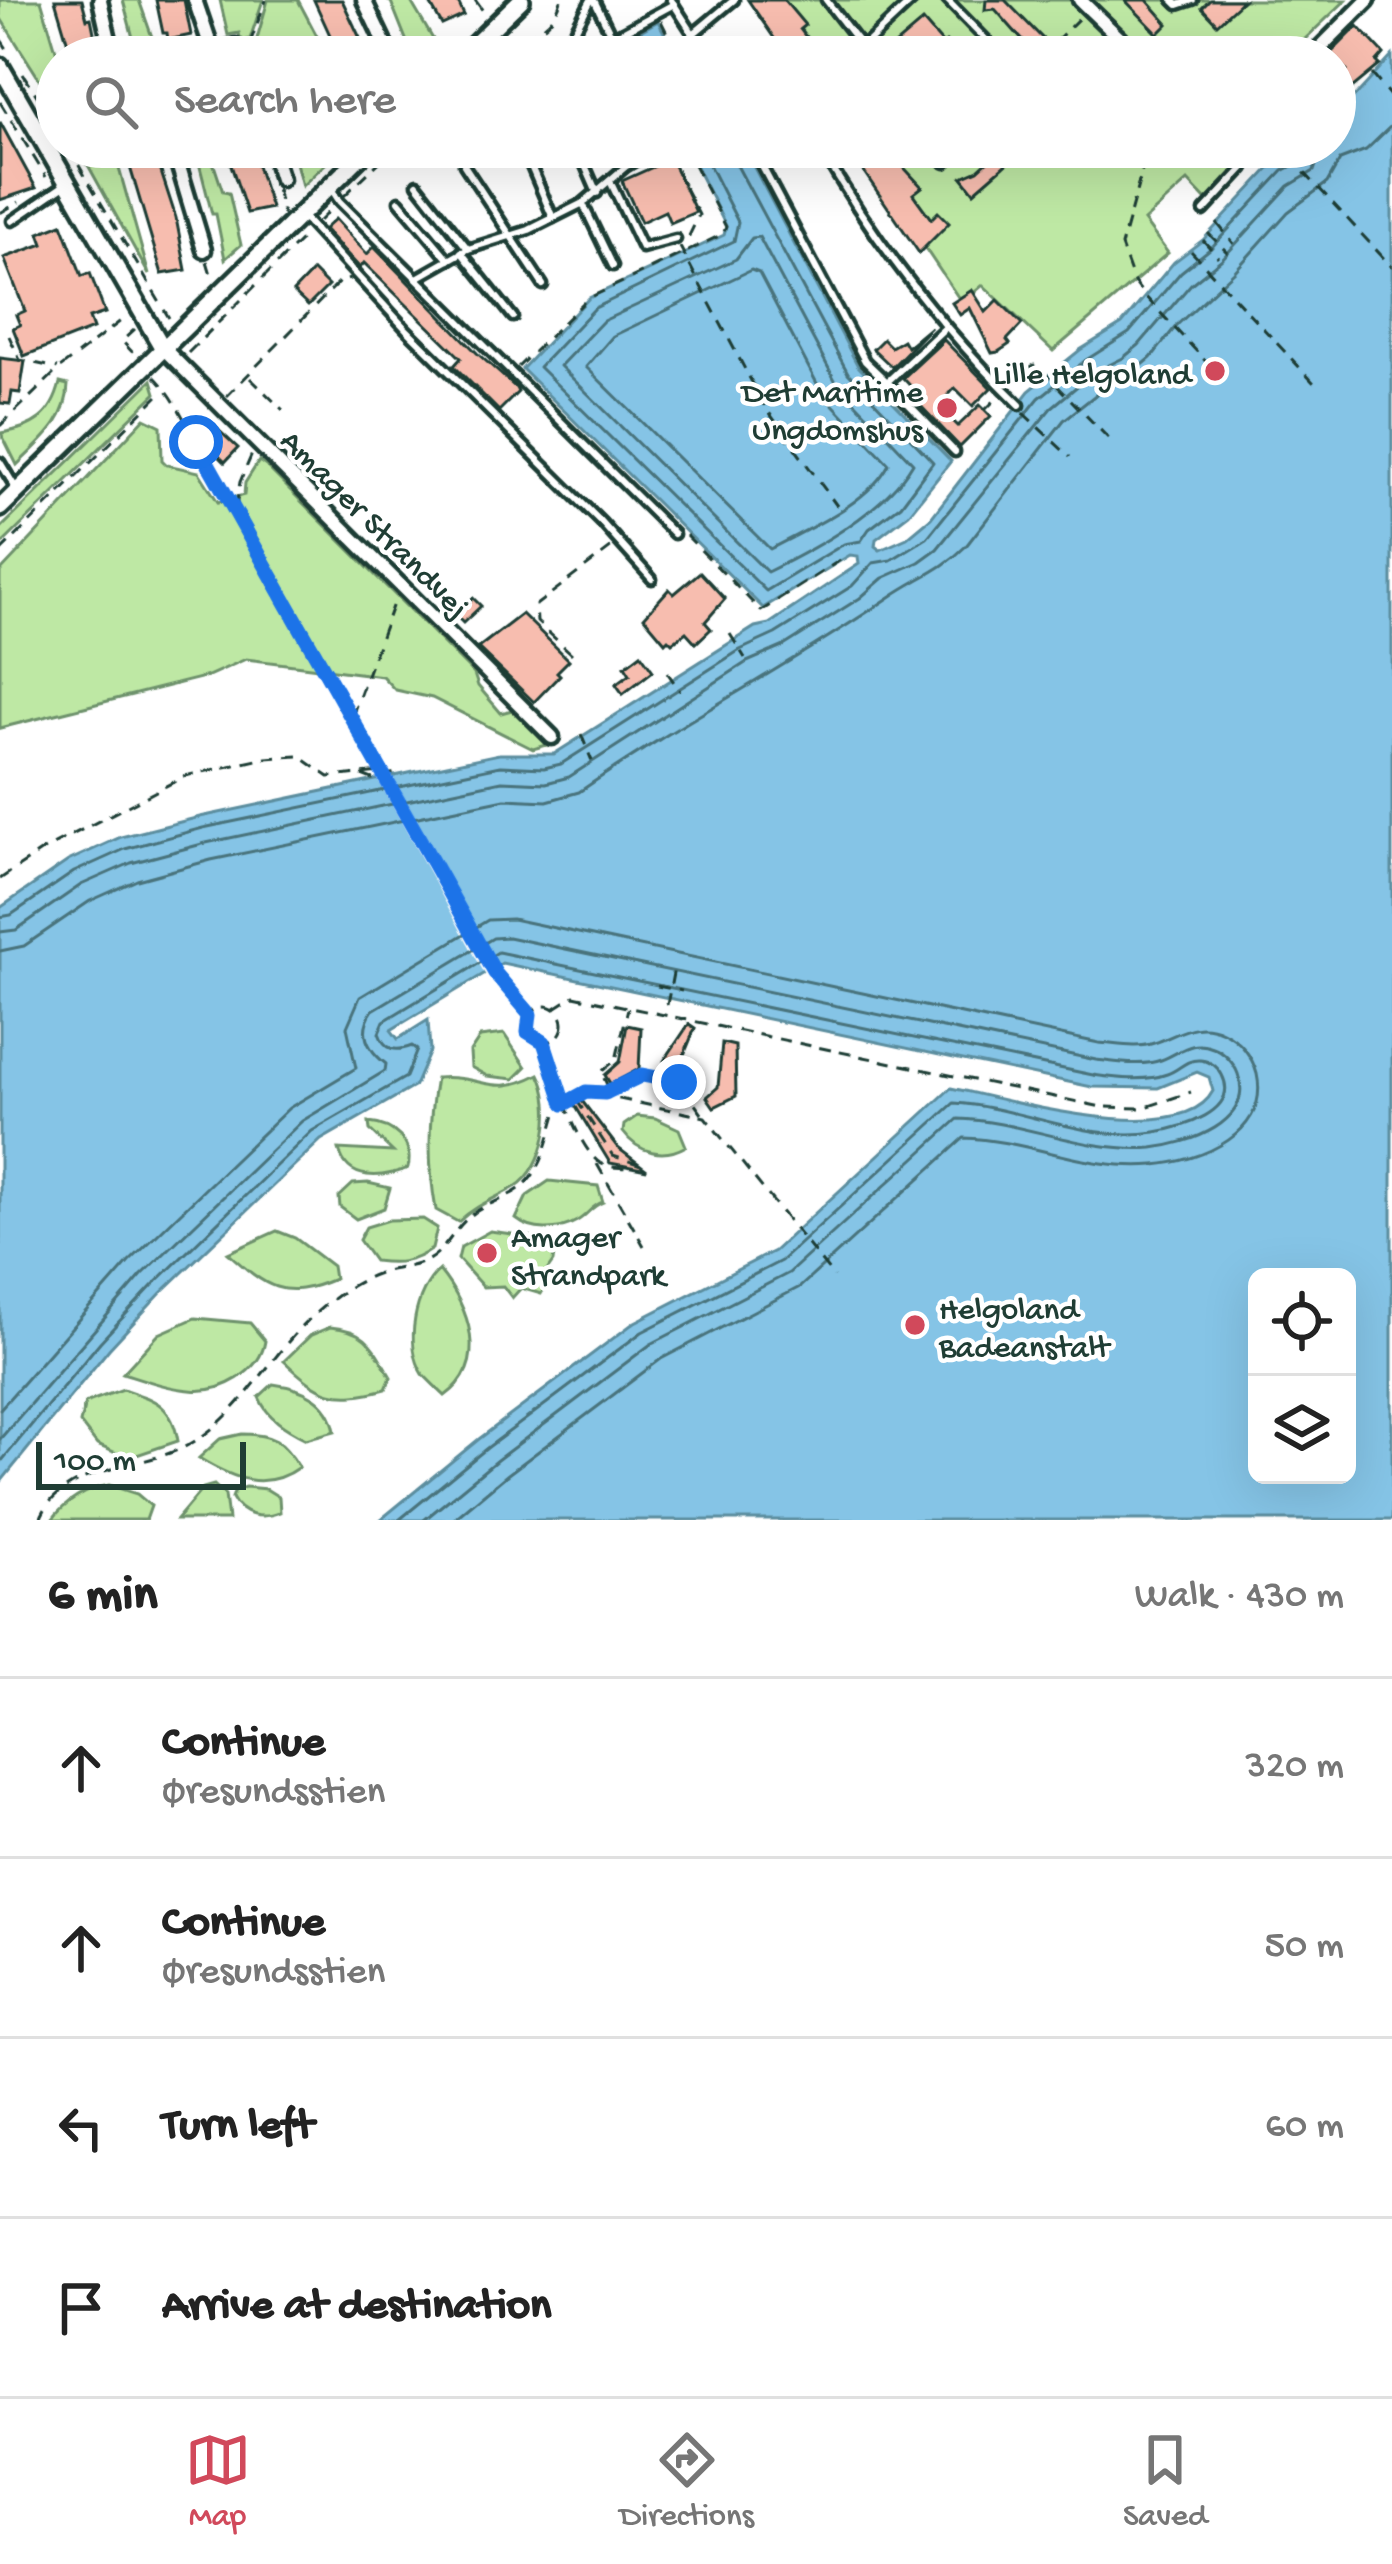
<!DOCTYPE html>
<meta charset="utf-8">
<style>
body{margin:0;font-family:"Gochi Hand",sans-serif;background:#f6f6f6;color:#222}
.controls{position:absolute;right:36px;bottom:36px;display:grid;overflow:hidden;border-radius:18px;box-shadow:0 12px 48px #0002}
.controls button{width:108px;height:108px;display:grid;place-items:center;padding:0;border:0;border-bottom:3px solid #e0e0e0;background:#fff;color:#222;font:60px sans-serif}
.scale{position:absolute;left:36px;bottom:30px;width:210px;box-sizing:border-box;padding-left:12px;border:6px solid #1f3d34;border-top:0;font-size:33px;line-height:42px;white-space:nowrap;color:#1f3d34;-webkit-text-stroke:9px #fff;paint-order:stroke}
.stop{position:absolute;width:36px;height:36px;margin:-27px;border:9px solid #1a73e8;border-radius:50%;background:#fff}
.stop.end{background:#1a73e8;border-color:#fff;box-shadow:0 3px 12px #0008}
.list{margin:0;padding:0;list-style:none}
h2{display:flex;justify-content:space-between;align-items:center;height:156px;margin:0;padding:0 48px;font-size:51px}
h2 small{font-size:39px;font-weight:400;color:#767676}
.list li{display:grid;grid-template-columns:78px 1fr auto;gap:36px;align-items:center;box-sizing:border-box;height:180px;padding:0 48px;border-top:3px solid #e0e0e0}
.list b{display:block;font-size:45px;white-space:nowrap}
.list p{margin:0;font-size:39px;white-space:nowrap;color:#767676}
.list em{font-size:39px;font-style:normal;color:#767676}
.icon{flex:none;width:66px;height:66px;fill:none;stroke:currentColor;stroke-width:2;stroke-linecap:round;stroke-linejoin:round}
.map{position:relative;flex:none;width:1392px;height:1520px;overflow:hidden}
.search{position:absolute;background:#fff;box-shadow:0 12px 48px #0002;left:36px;right:36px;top:36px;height:132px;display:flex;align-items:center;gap:30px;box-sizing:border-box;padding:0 42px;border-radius:66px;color:#767676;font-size:45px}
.sheet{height:876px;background:#fff}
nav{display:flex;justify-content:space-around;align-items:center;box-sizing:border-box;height:168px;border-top:3px solid #e0e0e0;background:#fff;font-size:33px;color:#767676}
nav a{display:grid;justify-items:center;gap:6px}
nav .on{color:#d1495b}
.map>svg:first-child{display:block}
.green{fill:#bee8a4;stroke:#6e926c;stroke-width:3}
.water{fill:#85c4e6;stroke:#5c8e9f;stroke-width:3;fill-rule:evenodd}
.pier{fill:#fff}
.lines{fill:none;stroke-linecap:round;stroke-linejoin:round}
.shore{stroke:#48737b;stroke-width:3}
.building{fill:#f7bdaf;stroke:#1f3d34;stroke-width:3}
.service-casing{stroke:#1f3d34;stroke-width:15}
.minor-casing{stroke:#1f3d34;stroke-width:21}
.tertiary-casing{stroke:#1f3d34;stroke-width:24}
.path{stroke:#1f3d34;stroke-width:3;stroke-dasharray:12 9;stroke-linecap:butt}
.service{stroke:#fff;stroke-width:6}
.minor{stroke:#fff;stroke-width:12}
.tertiary{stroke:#fff;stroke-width:15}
.route{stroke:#1a73e8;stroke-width:15}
.poi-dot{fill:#d1495b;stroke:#fff;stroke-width:4.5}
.labels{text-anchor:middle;stroke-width:9;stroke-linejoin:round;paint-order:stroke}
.poi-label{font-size:33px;fill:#1f3d34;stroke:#fff;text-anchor:end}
.street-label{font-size:33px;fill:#1f3d34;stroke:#fff}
</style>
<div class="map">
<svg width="1392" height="1520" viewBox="0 0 1392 1520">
<rect width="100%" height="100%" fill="#fff"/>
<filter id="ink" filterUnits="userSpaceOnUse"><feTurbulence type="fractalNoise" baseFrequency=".00833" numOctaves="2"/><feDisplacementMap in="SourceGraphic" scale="24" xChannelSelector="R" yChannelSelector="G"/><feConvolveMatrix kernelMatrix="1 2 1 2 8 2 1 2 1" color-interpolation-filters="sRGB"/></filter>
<g filter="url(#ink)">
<g class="green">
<polygon points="0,0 41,0 58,57 57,107 0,17"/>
<polygon points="123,0 139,0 159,57 138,57"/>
<polygon points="220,0 263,0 250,39 241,42 239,33 228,35"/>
<polygon points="268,0 298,0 328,57 259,57 256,42"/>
<polygon points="386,0 410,0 440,51 435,57 413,57 391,2"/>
<polygon points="758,0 1346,0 1286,57 796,57"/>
<polygon points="78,147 113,147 149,275"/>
<polygon points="195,147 208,147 223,192 229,193 241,245 225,259 216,214 212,214"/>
<polygon points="292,147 343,147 302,186"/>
<polygon points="857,147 1220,147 1239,164 1206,200 1188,181 1144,221 1168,253 1053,351 983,285 962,303"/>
<polygon points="152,380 156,393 0,546 0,529"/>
<path d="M60,383L68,385C67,422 42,440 17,465L1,433C34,428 52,416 60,383Z"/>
<polygon points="145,418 161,426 162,460 167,465 199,472 218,502 244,495 245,483 259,461 266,466 474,674 478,686 501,713 512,710 547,745 533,749 432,698 395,690 382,676 246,659 208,676 0,728 0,572"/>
<polygon points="504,1034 526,1067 514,1079 487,1076 471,1067 470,1052 480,1037"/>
<path d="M539,1074C556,1106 547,1167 515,1187C494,1199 476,1205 458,1222L436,1210C428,1166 428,1122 436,1078C484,1074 492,1099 539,1074Z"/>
<path d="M637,1116L655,1118L679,1129L686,1146C664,1159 638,1153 623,1132L624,1125Z"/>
<path d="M369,1123C393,1125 414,1142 408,1168C383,1178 347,1183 339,1149L393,1152L370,1130Z"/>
<path d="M549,1181L598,1186L603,1202C591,1206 588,1215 577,1221C558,1232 532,1232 516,1219L527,1196Z"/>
<polygon points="368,1183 390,1188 384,1208 356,1219 340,1207 339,1197 353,1184"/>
<path d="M423,1219L437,1228L432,1249C412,1263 397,1264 374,1261L359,1240L366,1227L389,1220Z"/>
<path d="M277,1231L295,1238L332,1266L334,1279C283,1301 266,1287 228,1253Z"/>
<polygon points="490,1231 534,1237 555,1247 553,1262 546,1272 548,1282 541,1294 521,1288 512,1298 503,1286 483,1287 458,1259 461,1247"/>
<path d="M439,1270C468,1306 491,1363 445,1396C438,1389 429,1381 423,1374C404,1344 415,1291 439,1270Z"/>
<path d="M195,1318L250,1323L265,1341C260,1372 221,1394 190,1390C167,1388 145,1380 123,1373L159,1334Z"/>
<path d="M330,1327C368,1330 373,1347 391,1377L386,1389C336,1402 321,1396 284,1361L311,1335Z"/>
<path d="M273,1384C303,1388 329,1399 335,1431L306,1439C286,1429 267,1418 259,1397Z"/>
<path d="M123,1389C155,1400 172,1404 178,1441L128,1458L97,1445L80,1423L85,1403Z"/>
<path d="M242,1434C273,1434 283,1441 299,1467C265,1492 233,1479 199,1458L220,1439Z"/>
<path d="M109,1485L137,1494L151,1506L146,1520H52C65,1502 86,1489 109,1485Z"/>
<polygon points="214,1485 225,1495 228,1520 176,1520 203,1488"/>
<path d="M245,1487L266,1489L279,1497L280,1512C262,1520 241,1516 232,1498L235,1490Z"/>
</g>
<g class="water">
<polygon points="658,21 677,57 640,57 630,37"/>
<path d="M1392,56V1520H380L479,1439L635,1322L774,1251L951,1088C1005,1099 1182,1151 1213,1091L1209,1077L1197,1072L1158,1088L1092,1087L502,963L391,1030L398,1039L428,1020L430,1051L415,1086L321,1140L161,1293L109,1349L0,1483V908L68,861L121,837L200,817L499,754H554L755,627L769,624L859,564L858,556L850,555L763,608L522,369L589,298L724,235L726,226L686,147H741L747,154L858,366L951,461L909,514L876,539L875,546L880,550L907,538L931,518L1029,391L1080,350L1122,324L1174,262L1203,240L1283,154L1288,158L1300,147H1335V118ZM1257,1277H1347V1475H1257Z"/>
</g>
<polygon class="pier" points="390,773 500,970 487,978 376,776"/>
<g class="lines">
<g class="shore">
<polyline points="700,147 738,222 734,241 595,308 539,367 766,591 844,544 861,541 869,529 901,505 933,462 848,373 733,158 731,147"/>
<path d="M759,237L836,382L913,463C885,511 816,548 767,572L560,366L603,321L736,259L752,238Z"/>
<path d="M751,270L759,273L822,393L889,464C868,504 809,528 770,549L586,367L613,336Z"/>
<polyline points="0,917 11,915 74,872 125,849 203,828 500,766 544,768 561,764 740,650 775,634 852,586 873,563 891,560 927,538 1039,398 1086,360 1129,333 1181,272 1211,248 1283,171 1303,160 1307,147"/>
<polyline points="0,932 16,930 81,885 131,863 206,843 502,781 546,783 569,777 747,662 782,647 860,598 883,578 919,562 937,549 1051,408 1093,373 1123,358 1139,345 1191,284 1222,259 1289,186 1314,171 1322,147"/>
<path d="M0,951L24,946L90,901L137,880L211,860L505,799L547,801L579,792C680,722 789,666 890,597C917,578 941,571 966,546L1064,420L1103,389L1133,373L1151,358L1177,325L1234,272L1288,212L1327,183L1340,160L1366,150L1392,125"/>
<path d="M0,1409L129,1262L289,1108L356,1068L347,1027L360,997L488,920L512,919L1099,1043C1116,1044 1138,1049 1154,1043C1179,1035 1195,1019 1223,1032C1240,1040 1252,1056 1257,1074C1270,1133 1202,1161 1154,1165C1088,1171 1028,1140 964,1138L800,1287L661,1359L508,1474L453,1520"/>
<path d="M0,1439L142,1275L302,1121L385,1071L386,1064C367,1049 358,1031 373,1010L493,938L508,937L1096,1060C1116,1062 1142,1067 1161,1060C1180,1053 1191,1039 1213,1048C1224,1052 1234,1063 1238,1074C1255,1123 1188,1144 1152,1148C1085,1153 1023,1121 958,1119L789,1273L651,1344L497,1460L424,1520"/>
<path d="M0,1463L100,1342L153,1285L312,1131L406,1077L417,1050L412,1046C396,1052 385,1051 379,1033L384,1021L498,952L1093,1075C1116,1078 1145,1082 1167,1074C1180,1070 1185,1059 1200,1060C1210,1061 1218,1067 1222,1075C1241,1112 1180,1128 1155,1132C1088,1143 1021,1107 954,1103L781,1261L642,1332L487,1448L399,1520"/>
</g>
</g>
<g class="building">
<polygon points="55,0 82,0 87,19 91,18 99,57 72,57"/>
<polygon points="156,0 184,0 191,35 168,40 167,33 163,33"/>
<polygon points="314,0 342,0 369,57 340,57"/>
<polygon points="428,0 457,0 464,15 442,25"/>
<polygon points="748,0 784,0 805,25 800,29 815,49 805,57 787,57"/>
<polygon points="986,0 1005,0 1044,40 1032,51 995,9 985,10"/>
<polygon points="1125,0 1147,0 1168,24 1158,34"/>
<polygon points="1210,0 1243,0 1217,24 1202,8"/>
<polygon points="923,21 943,44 946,42 960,57 891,57 901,49 896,44"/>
<polygon points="1358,26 1384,54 1377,62 1380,65 1341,97 1335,86 1347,71 1331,53"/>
<polygon points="0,122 36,188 0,200"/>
<polygon points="124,147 153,147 176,218 186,270 162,274"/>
<polygon points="225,147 251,147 271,208 247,213"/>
<polygon points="847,147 885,147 922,187 913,194 931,219 938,212 949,223 919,253"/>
<polygon points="1003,147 1026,147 974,192 962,177 978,170"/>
<polygon points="671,159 696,212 670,223 665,211 641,222 622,181"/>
<polygon points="335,219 367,254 374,247 477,353 516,388 518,392 499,411 454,366 461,358 364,263 360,268 324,229"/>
<polygon points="62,224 82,276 90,273 105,313 89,318 93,329 24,356 13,328 20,325 16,315 25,311 4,258 43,244 39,233"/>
<polygon points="313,271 328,286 308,306 293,292"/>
<polygon points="972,290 986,312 998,300 1022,324 1007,340 1010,344 998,352 992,353 970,308 960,315 952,303"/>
<polygon points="931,327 892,367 873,349 883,339 891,347 903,340 907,347"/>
<polygon points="944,340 991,388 973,406 955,388 938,406 958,426 980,405 991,416 960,447 916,401 920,396 903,378"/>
<polygon points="0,358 25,361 20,393 12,392 10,404 0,403"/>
<polygon points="212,424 238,448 225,462 200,437"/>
<polygon points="700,572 725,599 705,622 711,629 696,643 686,632 672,643 668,639 665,642 644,617 669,589 674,594"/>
<polygon points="437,579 464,606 473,598 481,606 463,623 428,588"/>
<polygon points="522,614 569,660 557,672 560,675 534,702 478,648"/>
<polygon points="641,654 653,671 623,694 616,684 630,674 625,666"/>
<polygon points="689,1024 695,1028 674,1079 664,1076 664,1061"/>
<polygon points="627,1025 641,1028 639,1069 611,1085 605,1075 620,1062"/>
<polygon points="722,1043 735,1046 736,1096 714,1107 707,1097 718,1087"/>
<polygon points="579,1097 618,1148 647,1170 610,1163 573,1102"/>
</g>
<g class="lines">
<defs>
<g id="service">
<polyline points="594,0 622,57"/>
<polyline points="671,0 708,57"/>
<polyline points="826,0 870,57"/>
<polyline points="947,0 1003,57"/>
<polyline points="1173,0 1178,5 1193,0"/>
<polyline points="693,34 734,0"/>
<polyline points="615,36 674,4"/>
<polyline points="863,47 913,0"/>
<polyline points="528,57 573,34 591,0"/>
<polyline points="577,147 597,193"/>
<path d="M820,147C874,241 942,329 1020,405"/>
<polyline points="934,147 945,163 962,147"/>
<polyline points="527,157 553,218"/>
<polyline points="757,157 865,361 887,382 946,327"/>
<polyline points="464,165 543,285"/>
<polyline points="625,167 658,147"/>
<polyline points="610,181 642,248 676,239"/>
<polyline points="417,184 468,249"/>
<polyline points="332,190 339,201 674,534"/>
<polyline points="399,201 449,260"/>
<polyline points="583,204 613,266"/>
<polyline points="1204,211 1244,168 1243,158 1232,147"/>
<polyline points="303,217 406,329 601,522 652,579"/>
<polyline points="12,221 66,184"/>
<polyline points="461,252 513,317"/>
<polyline points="417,278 468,249 529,230 583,203 624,168 625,147"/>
<polyline points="887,382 955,452"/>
<polyline points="0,462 17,490"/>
</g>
<g id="minor">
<polyline points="100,0 113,57"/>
<polyline points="195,0 212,50"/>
<polyline points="364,0 391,57"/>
<polyline points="1080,0 1139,57"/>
<polyline points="192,57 236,46 238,57"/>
<polyline points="1311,57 1368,0"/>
<polyline points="40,132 57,121"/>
<polyline points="173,147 204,250"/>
<polyline points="271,147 281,179"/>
<polyline points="162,347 552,737"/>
</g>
<g id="tertiary">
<polyline points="462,57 521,0"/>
<polyline points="0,66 162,347"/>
<polyline points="0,508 370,147"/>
</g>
</defs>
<use href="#service" class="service-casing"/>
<use href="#minor" class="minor-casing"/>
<use href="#tertiary" class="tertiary-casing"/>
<g class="path">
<polyline points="475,0 486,15"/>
<polyline points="661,21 679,57"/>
<polyline points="0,38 11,55"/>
<polyline points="630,39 639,57"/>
<polyline points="250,43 266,0"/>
<path d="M489,57C514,34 550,39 561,0"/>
<polyline points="1040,57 1081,16"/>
<polyline points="23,74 47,111"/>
<polyline points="1372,74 1390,96"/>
<polyline points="0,102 46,177"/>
<polyline points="1335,138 1340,144"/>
<polyline points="68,147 169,318"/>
<polyline points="1163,147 1143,167 1121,246 1134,282 1143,294 1212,368"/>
<polyline points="666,151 699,215 688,238"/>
<polyline points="1290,157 1392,267"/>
<polyline points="277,189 283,214"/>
<polyline points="344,196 395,147"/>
<polyline points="0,213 19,202"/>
<polyline points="319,221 333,207"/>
<polyline points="1217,223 1234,244"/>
<polyline points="1208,233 1228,253"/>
<polyline points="1203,240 1218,257"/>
<polyline points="680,247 765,407 837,506"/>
<polyline points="1191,251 1315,384"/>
<polyline points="207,261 213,281"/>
<polyline points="593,296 723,234 726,227 685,147"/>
<polyline points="135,329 122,341 136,356"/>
<polyline points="9,336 20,360 58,368"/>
<polyline points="188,353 304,237"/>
<polyline points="518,367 584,302"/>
<path d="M154,376C174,396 182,416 195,440C211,472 231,500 245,533L495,973L530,1014"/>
<polyline points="250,378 283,410"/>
<polyline points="1006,380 1036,364 1110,440"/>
<polyline points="227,396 339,282 350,279"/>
<polyline points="985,410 999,396"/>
<polyline points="1023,413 1070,457"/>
<polyline points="0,426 60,368 126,317"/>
<polyline points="236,507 240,482 252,454"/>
<polyline points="686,535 761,611 842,559"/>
<polyline points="0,552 164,390"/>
<polyline points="730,634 745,658"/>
<polyline points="572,654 537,622 536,605 612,547"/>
<polyline points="667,672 680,691"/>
<polyline points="352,716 394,601"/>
<polyline points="581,734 592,761"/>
<polyline points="362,775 372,779 395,773"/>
<polyline points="0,879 45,849 185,776 266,758 299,756 329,777 381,772"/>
<polyline points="657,986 682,991"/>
<polyline points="667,1005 674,968"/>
<circle cx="545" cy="1024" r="18"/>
<polyline points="555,1008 574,996 1102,1107 1143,1108 1191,1092"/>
<path d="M544,1043C553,1070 576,1147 600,1163C608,1168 618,1167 627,1168"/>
<polyline points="609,1089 601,1072 616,1060 628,1008"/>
<polyline points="606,1092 642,1075 679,1082 702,1114"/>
<polyline points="576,1099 613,1156 641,1165"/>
<polyline points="597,1164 644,1246"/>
<path d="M40,1520C60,1464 145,1470 190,1444C244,1413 271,1352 317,1312C335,1296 356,1281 379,1273C394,1268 410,1268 424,1262C445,1253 452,1231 469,1217C480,1207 496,1202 509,1195C543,1179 547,1142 557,1111L586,1092L705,1117L834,1277"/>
</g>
<use href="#service" class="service"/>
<use href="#minor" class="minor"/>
<use href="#tertiary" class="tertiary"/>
</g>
</g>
<g class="lines" filter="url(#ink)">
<polyline class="route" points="196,442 495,973 530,1014 528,1032 544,1042 564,1104 586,1092 605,1093 642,1075 679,1082"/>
</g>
<g class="poi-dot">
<circle cx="1215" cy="371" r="12"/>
<circle cx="947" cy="408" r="12"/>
<circle cx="487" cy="1253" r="12"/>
<circle cx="915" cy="1325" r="12"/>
</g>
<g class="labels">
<g class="poi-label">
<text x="1191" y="383">Lille Helgoland</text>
<text x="923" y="401">Det Maritime<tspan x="923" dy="38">Ungdomshus</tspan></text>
<text x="511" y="1246" text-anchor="start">Amager<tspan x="511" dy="38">Strandpark</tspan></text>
<text x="939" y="1318" text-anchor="start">Helgoland<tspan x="939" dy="38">Badeanstalt</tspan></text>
</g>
<g class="street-label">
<text transform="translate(377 522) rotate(45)" y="12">Amager Strandvej</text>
</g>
</g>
</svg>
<div class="controls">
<button><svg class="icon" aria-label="locate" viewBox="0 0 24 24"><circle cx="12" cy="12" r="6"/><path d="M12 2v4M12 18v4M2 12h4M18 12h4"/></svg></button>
<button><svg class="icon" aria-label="layers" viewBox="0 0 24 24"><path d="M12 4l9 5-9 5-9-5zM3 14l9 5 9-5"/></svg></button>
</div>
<div class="scale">100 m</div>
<div class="stop" style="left:196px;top:442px"></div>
<div class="stop end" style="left:679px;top:1082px"></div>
<div class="search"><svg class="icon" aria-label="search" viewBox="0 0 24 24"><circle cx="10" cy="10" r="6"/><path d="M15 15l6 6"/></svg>Search here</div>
</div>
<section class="sheet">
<h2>6 min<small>Walk · 430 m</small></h2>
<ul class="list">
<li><svg class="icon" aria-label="ahead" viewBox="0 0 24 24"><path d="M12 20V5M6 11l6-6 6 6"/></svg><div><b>Continue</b><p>Øresundsstien</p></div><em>320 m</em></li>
<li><svg class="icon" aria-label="ahead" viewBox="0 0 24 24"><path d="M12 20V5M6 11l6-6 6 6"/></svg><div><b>Continue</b><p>Øresundsstien</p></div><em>50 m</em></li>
<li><svg class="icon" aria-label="left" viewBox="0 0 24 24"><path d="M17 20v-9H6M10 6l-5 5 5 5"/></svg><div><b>Turn left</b></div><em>60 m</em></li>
<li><svg class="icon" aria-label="arrive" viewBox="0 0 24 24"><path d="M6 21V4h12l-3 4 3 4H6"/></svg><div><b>Arrive at destination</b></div></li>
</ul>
</section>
<nav>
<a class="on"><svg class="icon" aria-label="map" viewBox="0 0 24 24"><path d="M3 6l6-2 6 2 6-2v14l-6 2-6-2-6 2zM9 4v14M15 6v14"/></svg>Map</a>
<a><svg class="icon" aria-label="directions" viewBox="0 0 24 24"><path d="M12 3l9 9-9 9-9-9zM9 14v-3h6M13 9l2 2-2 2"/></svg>Directions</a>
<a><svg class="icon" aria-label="saved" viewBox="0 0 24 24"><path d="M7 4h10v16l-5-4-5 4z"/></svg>Saved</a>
</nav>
